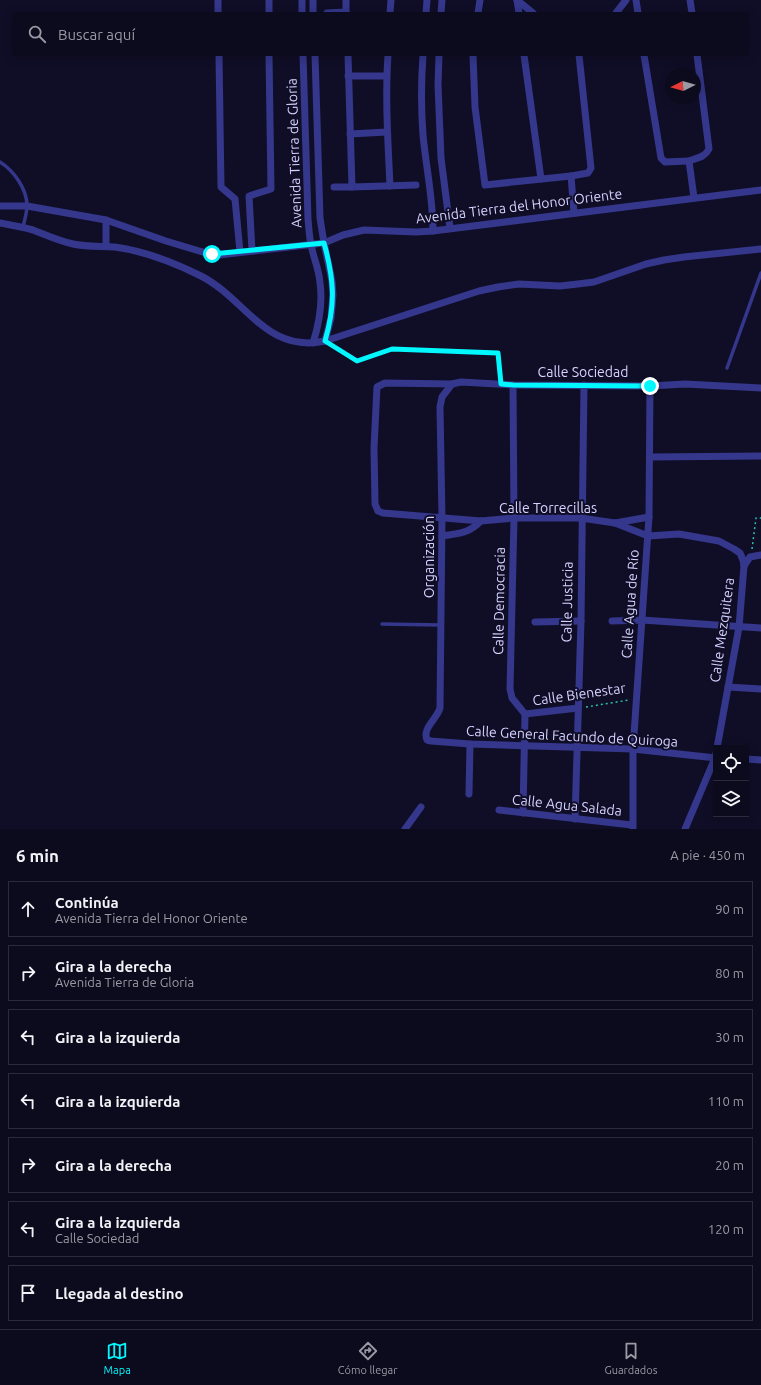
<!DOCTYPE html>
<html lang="es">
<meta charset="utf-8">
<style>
body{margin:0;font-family:Ubuntu,sans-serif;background:#1a182a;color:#f1f3f6}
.controls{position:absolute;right:12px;bottom:12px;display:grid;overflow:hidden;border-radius:0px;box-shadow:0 2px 10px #0003}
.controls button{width:36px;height:36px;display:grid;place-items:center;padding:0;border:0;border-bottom:1px solid #2c2b3b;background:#0c0a1d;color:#f1f3f6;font:20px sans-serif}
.compass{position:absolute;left:665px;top:68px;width:36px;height:36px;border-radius:50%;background:#0c0a1d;box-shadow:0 2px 10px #0003;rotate:265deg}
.stop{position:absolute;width:12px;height:12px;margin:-9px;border:3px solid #00f8fe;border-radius:50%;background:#fff}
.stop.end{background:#00f8fe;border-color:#fff;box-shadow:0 1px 4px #0008}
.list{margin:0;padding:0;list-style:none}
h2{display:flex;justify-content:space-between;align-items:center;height:52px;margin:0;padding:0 16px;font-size:17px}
h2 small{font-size:13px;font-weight:400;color:#9a9aa4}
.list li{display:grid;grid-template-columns:26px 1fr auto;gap:12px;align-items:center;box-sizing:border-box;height:56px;margin:0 8px 8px;padding:0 8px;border:1px solid #2c2b3b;border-radius:0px}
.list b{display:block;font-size:15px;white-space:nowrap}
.list p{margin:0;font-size:13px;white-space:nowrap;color:#9a9aa4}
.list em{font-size:13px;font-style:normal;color:#9a9aa4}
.icon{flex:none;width:22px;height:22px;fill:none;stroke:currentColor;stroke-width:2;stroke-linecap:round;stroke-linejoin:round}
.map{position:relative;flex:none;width:761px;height:829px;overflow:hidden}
.search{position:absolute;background:#0c0a1d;box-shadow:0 2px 10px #0003;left:12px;right:12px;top:12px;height:44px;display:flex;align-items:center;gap:10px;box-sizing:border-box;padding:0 14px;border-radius:0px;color:#9a9aa4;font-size:15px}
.sheet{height:500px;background:#0c0a1d}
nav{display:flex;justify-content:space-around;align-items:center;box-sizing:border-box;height:56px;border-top:1px solid #2c2b3b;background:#0c0a1d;font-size:11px;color:#9a9aa4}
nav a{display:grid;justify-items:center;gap:2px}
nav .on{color:#00f8fe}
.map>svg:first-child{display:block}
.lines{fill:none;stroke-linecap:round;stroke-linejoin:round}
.path{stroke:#24c2ad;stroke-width:1.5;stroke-dasharray:2 3;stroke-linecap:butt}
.service{stroke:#34378b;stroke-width:3.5}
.minor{stroke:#34378b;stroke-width:7}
.route{stroke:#00f8fe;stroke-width:5}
.labels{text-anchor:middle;stroke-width:4;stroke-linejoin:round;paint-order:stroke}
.street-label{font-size:14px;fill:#d5d3ff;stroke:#100d27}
</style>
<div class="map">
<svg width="761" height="829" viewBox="0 0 761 829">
<rect width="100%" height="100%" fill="#100d27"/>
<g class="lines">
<g class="path">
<polyline points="334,346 357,361 392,349 498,353 500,378"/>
<polyline points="752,549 756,518 761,518"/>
<polyline points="586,707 629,700"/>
</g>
<g class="service">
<path d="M0,162C14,171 27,189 27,206C27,213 24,221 23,228"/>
<polyline points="727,368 761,273"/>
<polyline points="382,624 441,625"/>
</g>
<g class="minor">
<polyline points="218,0 218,13"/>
<polyline points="269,0 269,13"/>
<polyline points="302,0 302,13"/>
<polyline points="313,0 313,13"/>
<polyline points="346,0 346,13"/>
<polyline points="517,0 533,13"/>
<polyline points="517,0 519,13"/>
<polyline points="636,0 638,13"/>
<polyline points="690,0 692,13"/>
<polyline points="327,13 346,12"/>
<polyline points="390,13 391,0"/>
<polyline points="426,13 427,0"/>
<polyline points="441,13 442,0"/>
<polyline points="478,13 480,0"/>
<polyline points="616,13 626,0"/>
<polyline points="219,55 221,187 235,199 240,252"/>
<path d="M303,55L308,219C309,228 309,236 311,244C313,257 319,269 320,283C323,304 319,324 313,343"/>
<polyline points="315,55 320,218 324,243 332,281 333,295 331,318 325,341"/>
<polyline points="348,55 352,187 416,185"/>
<path d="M388,55C385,98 388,142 390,186"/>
<path d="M423,55C421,82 421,109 423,135C426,167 433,198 433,231"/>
<polyline points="439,55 438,85 441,158 450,228"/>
<polyline points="473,55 475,107 485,185 571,176"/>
<polyline points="524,55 541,179"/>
<polyline points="644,55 661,158 665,162 689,161"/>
<polyline points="348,76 386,76"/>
<polyline points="350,134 387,132"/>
<polyline points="334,187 352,187"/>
<path d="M694,198L689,161C697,158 705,157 709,149L697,55"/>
<polyline points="0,206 27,206 106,220 166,241 206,253 219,255 324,243 343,235 364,230 416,232 433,231 761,190"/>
<polyline points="574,213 571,176 588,173 591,168 579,55"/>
<path d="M0,223C11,225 22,227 33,230C46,235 59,241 73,244C87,247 101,246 115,247C144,251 175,263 201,276C246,299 266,354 325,341L479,291L498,287L519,284L560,286L578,284L594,282L646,264L664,260L684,257L761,249"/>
<polyline points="106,246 106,220"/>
<polyline points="252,251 249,196 271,189 269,55"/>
<path d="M452,384L442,397L440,407L442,518L440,708C437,719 422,728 427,740L431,741L470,744L633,749L716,758"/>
<polyline points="513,385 514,518 510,689 512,698 525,714 523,813"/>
<polyline points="650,457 761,456"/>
<polyline points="615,523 649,517"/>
<path d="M442,536C459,533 468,534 481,521"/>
<polyline points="744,566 743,560 740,553 734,549 719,541 679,534 648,536 615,523 581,518 514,518 481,521 383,513 378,511 375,504 374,448 377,387 385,383 452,384 461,382 513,385 650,386 685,384 761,388"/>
<polyline points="612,621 642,620 761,628"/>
<polyline points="535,622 581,621"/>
<polyline points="728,687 761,689"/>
<polyline points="525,714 578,708"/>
<polyline points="717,748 739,627 744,566 750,557 761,555"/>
<polyline points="746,759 761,760"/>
<polyline points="469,794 470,744"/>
<polyline points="499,810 632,825"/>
<polyline points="575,819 581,621 584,385"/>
<polyline points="405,829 421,807"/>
<polyline points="633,829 633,749 649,517 650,386"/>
<polyline points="685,829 715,758 716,753"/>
</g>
</g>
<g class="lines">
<path class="route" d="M212,254L324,243C334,279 336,304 325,341L357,361L392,349L498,353L501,384L513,385L650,386"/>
</g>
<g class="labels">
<g class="street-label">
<text transform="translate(294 153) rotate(-92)" y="5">Avenida Tierra de Gloria</text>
<text transform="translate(519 206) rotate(-7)" y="5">Avenida Tierra del Honor Oriente</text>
<text x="583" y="377">Calle Sociedad</text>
<text x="548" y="513">Calle Torrecillas</text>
<text transform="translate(429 557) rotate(-90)" y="5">Organización</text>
<text transform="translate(499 601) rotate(-89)" y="5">Calle Democracia</text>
<text transform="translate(567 602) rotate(-89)" y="5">Calle Justicia</text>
<text transform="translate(630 604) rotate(-86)" y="5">Calle Agua de Río</text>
<text transform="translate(722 630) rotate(-82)" y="5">Calle Mezquitera</text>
<text transform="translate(579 694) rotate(-8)" y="5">Calle Bienestar</text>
<text transform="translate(572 736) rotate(3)" y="5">Calle General Facundo de Quiroga</text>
<text transform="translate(567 805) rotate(6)" y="5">Calle Agua Salada</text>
</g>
</g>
</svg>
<div class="controls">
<button><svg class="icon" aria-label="locate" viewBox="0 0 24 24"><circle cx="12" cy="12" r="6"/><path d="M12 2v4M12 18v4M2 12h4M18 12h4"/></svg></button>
<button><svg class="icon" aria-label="layers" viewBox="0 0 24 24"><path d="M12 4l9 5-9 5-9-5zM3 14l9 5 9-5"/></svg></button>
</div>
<svg class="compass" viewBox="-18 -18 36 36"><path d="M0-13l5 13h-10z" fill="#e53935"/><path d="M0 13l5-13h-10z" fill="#9a9aa4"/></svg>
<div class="stop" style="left:212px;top:254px"></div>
<div class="stop end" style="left:650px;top:386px"></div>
<div class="search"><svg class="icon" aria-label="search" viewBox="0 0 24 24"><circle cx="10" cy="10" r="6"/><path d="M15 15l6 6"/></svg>Buscar aquí</div>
</div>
<section class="sheet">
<h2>6 min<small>A pie · 450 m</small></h2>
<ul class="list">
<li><svg class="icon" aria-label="ahead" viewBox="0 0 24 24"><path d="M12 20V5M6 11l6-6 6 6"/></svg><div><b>Continúa</b><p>Avenida Tierra del Honor Oriente</p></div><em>90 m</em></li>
<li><svg class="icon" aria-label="right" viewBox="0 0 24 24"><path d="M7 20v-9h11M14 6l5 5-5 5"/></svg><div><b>Gira a la derecha</b><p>Avenida Tierra de Gloria</p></div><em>80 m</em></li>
<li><svg class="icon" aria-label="left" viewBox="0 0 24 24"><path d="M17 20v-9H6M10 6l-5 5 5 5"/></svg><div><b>Gira a la izquierda</b></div><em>30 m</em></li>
<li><svg class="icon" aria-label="left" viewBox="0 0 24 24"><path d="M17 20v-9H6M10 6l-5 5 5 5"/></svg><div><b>Gira a la izquierda</b></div><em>110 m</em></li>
<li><svg class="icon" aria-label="right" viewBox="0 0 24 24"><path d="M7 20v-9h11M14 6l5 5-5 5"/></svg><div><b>Gira a la derecha</b></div><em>20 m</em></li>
<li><svg class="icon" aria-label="left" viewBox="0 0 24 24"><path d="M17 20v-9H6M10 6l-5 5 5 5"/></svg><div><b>Gira a la izquierda</b><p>Calle Sociedad</p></div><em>120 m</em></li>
<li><svg class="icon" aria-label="arrive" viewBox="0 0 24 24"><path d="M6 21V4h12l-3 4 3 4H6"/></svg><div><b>Llegada al destino</b></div></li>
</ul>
</section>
<nav>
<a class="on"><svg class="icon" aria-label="map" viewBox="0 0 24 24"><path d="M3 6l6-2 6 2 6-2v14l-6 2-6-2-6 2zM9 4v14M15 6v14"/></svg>Mapa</a>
<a><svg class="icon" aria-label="directions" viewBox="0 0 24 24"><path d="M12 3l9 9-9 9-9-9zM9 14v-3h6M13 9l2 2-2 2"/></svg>Cómo llegar</a>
<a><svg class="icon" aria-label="saved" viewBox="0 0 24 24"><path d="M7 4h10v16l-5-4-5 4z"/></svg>Guardados</a>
</nav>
